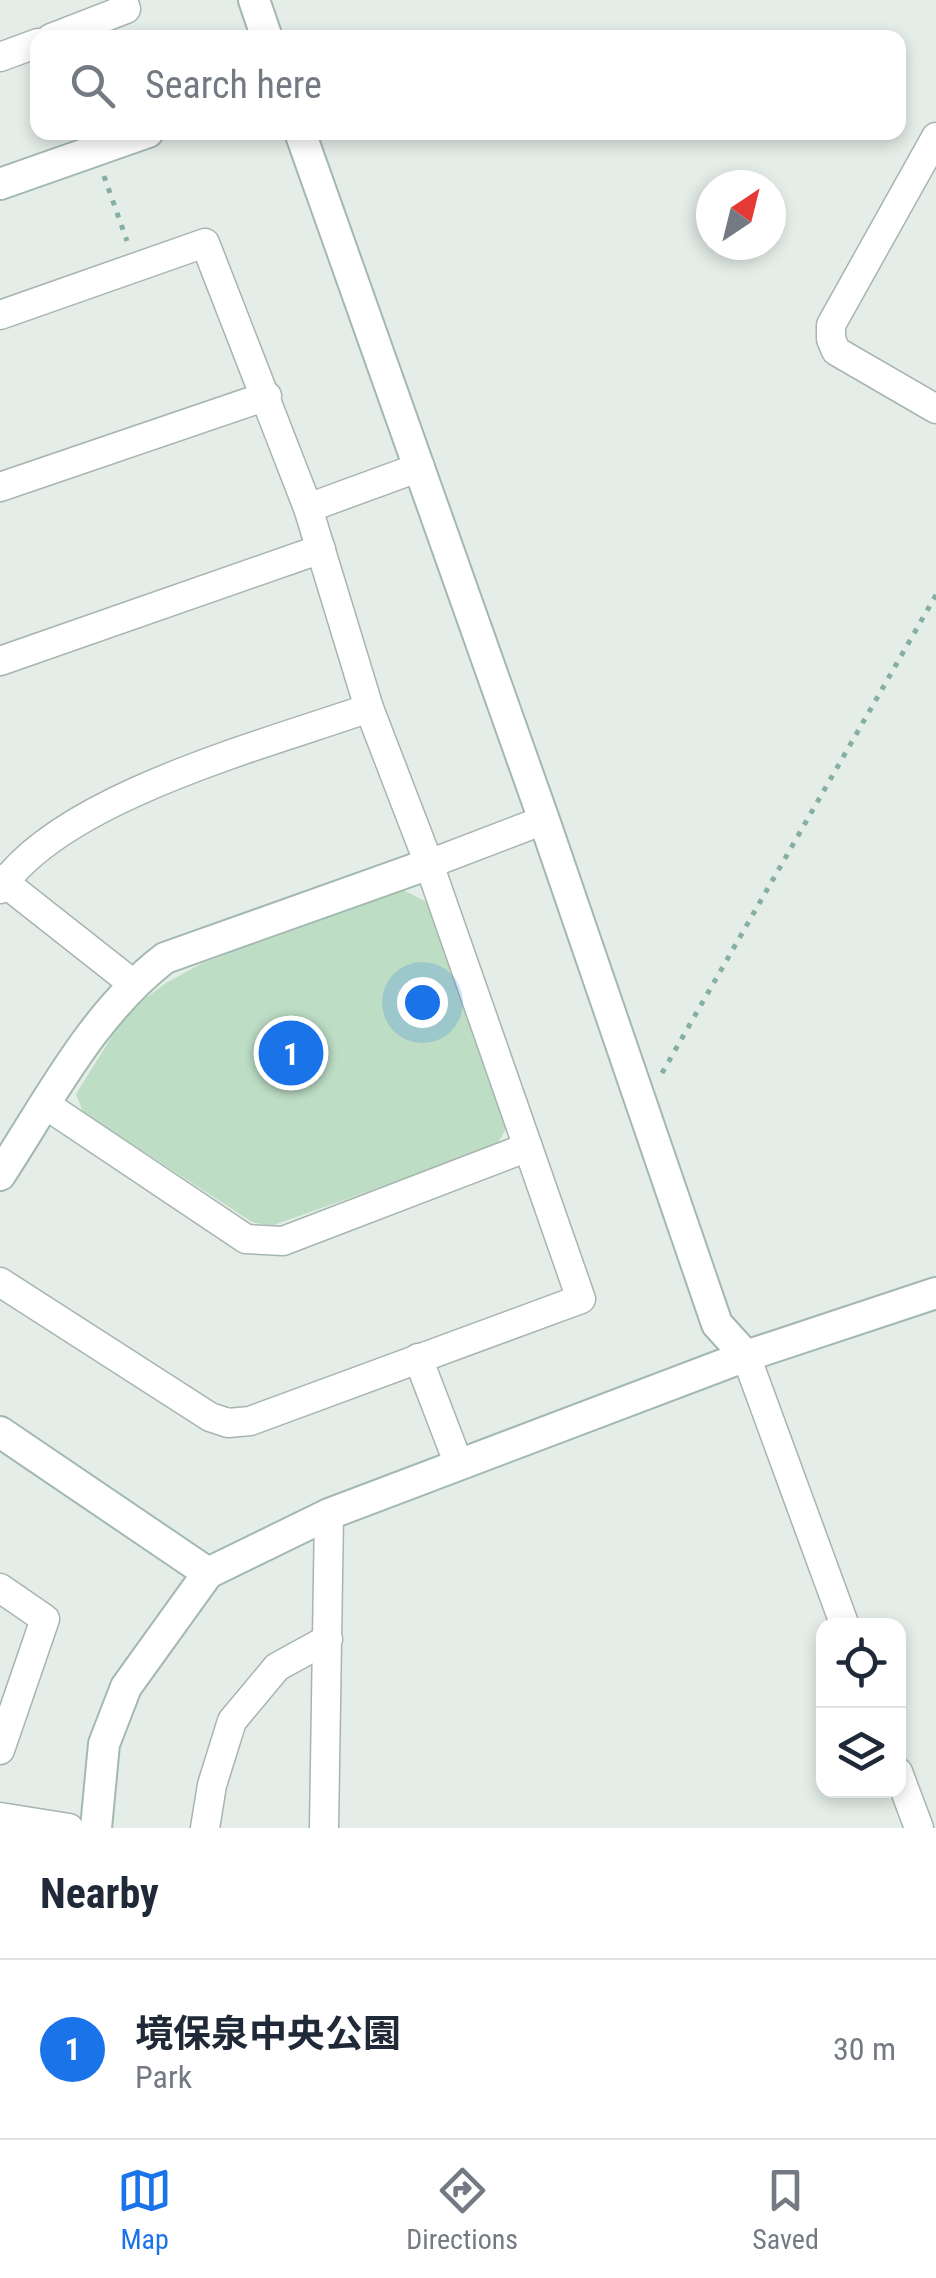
<!DOCTYPE html>
<meta charset="utf-8">
<style>
body{margin:0;font-family:"Roboto Condensed","Noto Sans JP",sans-serif;background:#f6f6f7;color:#1f2937}
.controls{position:absolute;right:30px;bottom:30px;display:grid;overflow:hidden;border-radius:20px;box-shadow:0 5px 15px #0003}
.controls button{width:90px;height:90px;display:grid;place-items:center;padding:0;border:0;border-bottom:2px solid #e0e1e3;background:#fff;color:#1f2937;font:50px sans-serif}
.compass{position:absolute;left:696px;top:170px;width:90px;height:90px;border-radius:50%;background:#fff;box-shadow:0 5px 15px #0003;rotate:35deg}
.you{position:absolute;left:422px;top:1002px;width:35px;height:35px;margin:-25px;border:8px solid #fff;border-radius:50%;background:#1a73e8;box-shadow:0 0 0 15px #1a73e833}
.badge{display:grid;place-items:center;width:65px;height:65px;border-radius:50%;background:#1a73e8;color:#fff;font-size:32px;font-weight:700}
.pin{position:absolute;translate:-50% -50%;border:5px solid #fff;box-shadow:0 2px 10px #0006}
.list{margin:0;padding:0;list-style:none}
h2{display:flex;justify-content:space-between;align-items:center;height:130px;margin:0;padding:0 40px;font-size:42px}
h2 small{font-size:32px;font-weight:400;color:#747a83}
.list li{display:grid;grid-template-columns:65px 1fr auto;gap:30px;align-items:center;box-sizing:border-box;height:180px;padding:0 40px;border-top:2px solid #e0e1e3}
.list b{display:block;font-size:38px;white-space:nowrap}
.list p{margin:0;font-size:32px;white-space:nowrap;color:#747a83}
.list em{font-size:32px;font-style:normal;color:#747a83}
.icon{flex:none;width:55px;height:55px;fill:none;stroke:currentColor;stroke-width:2;stroke-linecap:round;stroke-linejoin:round}
.map{position:relative;flex:none;width:936px;height:1828px;overflow:hidden}
.search{position:absolute;background:#fff;box-shadow:0 5px 15px #0003;left:30px;right:30px;top:30px;height:110px;display:flex;align-items:center;gap:25px;box-sizing:border-box;padding:0 35px;border-radius:20px;color:#747a83;font-size:38px}
.sheet{height:310px;background:#fff}
nav{display:flex;justify-content:space-around;align-items:center;box-sizing:border-box;height:140px;border-top:2px solid #e0e1e3;background:#fff;font-size:28px;color:#747a83}
nav a{display:grid;justify-items:center;gap:5px}
nav .on{color:#1a73e8}
.map>svg:first-child{display:block}
.green{fill:#bdddc5}
.lines{fill:none;stroke-linecap:round;stroke-linejoin:round}
.street-casing{stroke:#a7b5af;stroke-width:31}
.secondary-casing{stroke:#a2b8b0;stroke-width:34}
.path{stroke:#85afa1;stroke-width:5;stroke-dasharray:5 8;stroke-linecap:butt}
.street{stroke:#fff;stroke-width:28}
.secondary{stroke:#fff;stroke-width:30}
</style>
<div class="map">
<svg width="936" height="1828" viewBox="0 0 936 1828">
<rect width="100%" height="100%" fill="#e4ede8"/>
<polygon class="green" points="403,890 429,903 506,1129 496,1146 271,1226 252,1222 83,1112 76,1094 128,1011 166,983 203,963"/>
<g class="lines">
<defs>
<g id="street">
<polyline points="51,38 126,9 123,0"/>
<polyline points="0,57 38,43"/>
<polyline points="936,137 831,325 831,339 836,351 936,409"/>
<polyline points="0,315 205,243 308,508 369,708 429,864 581,1299 250,1421 228,1423 210,1417 0,1282"/>
<polyline points="0,487 267,396"/>
<polyline points="308,508 420,467"/>
<polyline points="0,661 321,549"/>
<polyline points="429,864 544,820"/>
<polyline points="0,879 132,983"/>
<path d="M0,889C61,797 267,744 369,708"/>
<polyline points="46,1105 246,1239 283,1241 528,1147"/>
<polyline points="746,1356 845,1626"/>
<polyline points="418,1358 459,1465"/>
<polyline points="0,1588 45,1619 0,1750"/>
<polyline points="898,1772 919,1828"/>
<polyline points="0,1817 69,1828"/>
<polyline points="205,1828 212,1785 232,1721 277,1667 328,1639"/>
<polyline points="324,1828 329,1514"/>
</g>
<g id="secondary">
<polyline points="254,0 267,38"/>
<polyline points="300,132 544,820 717,1324 746,1356"/>
<polyline points="0,184 148,132"/>
<path d="M0,1175C49,1100 93,1013 165,958L429,864"/>
<polyline points="0,1432 208,1573"/>
<polyline points="96,1828 104,1744 126,1687 208,1573 329,1514 746,1356 936,1293"/>
</g>
</defs>
<use href="#street" class="street-casing"/>
<use href="#secondary" class="secondary-casing"/>
<g class="path">
<polyline points="104,176 127,241"/>
<polyline points="662,1073 936,595"/>
</g>
<use href="#street" class="street"/>
<use href="#secondary" class="secondary"/>
</g>
</svg>
<div class="controls">
<button><svg class="icon" aria-label="locate" viewBox="0 0 24 24"><circle cx="12" cy="12" r="6"/><path d="M12 2v4M12 18v4M2 12h4M18 12h4"/></svg></button>
<button><svg class="icon" aria-label="layers" viewBox="0 0 24 24"><path d="M12 4l9 5-9 5-9-5zM3 14l9 5 9-5"/></svg></button>
</div>
<svg class="compass" viewBox="-18 -18 36 36"><path d="M0-13l5 13h-10z" fill="#e53935"/><path d="M0 13l5-13h-10z" fill="#747a83"/></svg>
<div class="you"></div>
<div class="pin badge" style="left:291px;top:1053px">1</div>
<div class="search"><svg class="icon" aria-label="search" viewBox="0 0 24 24"><circle cx="10" cy="10" r="6"/><path d="M15 15l6 6"/></svg>Search here</div>
</div>
<section class="sheet">
<h2>Nearby<small></small></h2>
<ul class="list">
<li><span class="badge">1</span><div><b>境保泉中央公園</b><p>Park</p></div><em>30 m</em></li>
</ul>
</section>
<nav>
<a class="on"><svg class="icon" aria-label="map" viewBox="0 0 24 24"><path d="M3 6l6-2 6 2 6-2v14l-6 2-6-2-6 2zM9 4v14M15 6v14"/></svg>Map</a>
<a><svg class="icon" aria-label="directions" viewBox="0 0 24 24"><path d="M12 3l9 9-9 9-9-9zM9 14v-3h6M13 9l2 2-2 2"/></svg>Directions</a>
<a><svg class="icon" aria-label="saved" viewBox="0 0 24 24"><path d="M7 4h10v16l-5-4-5 4z"/></svg>Saved</a>
</nav>
